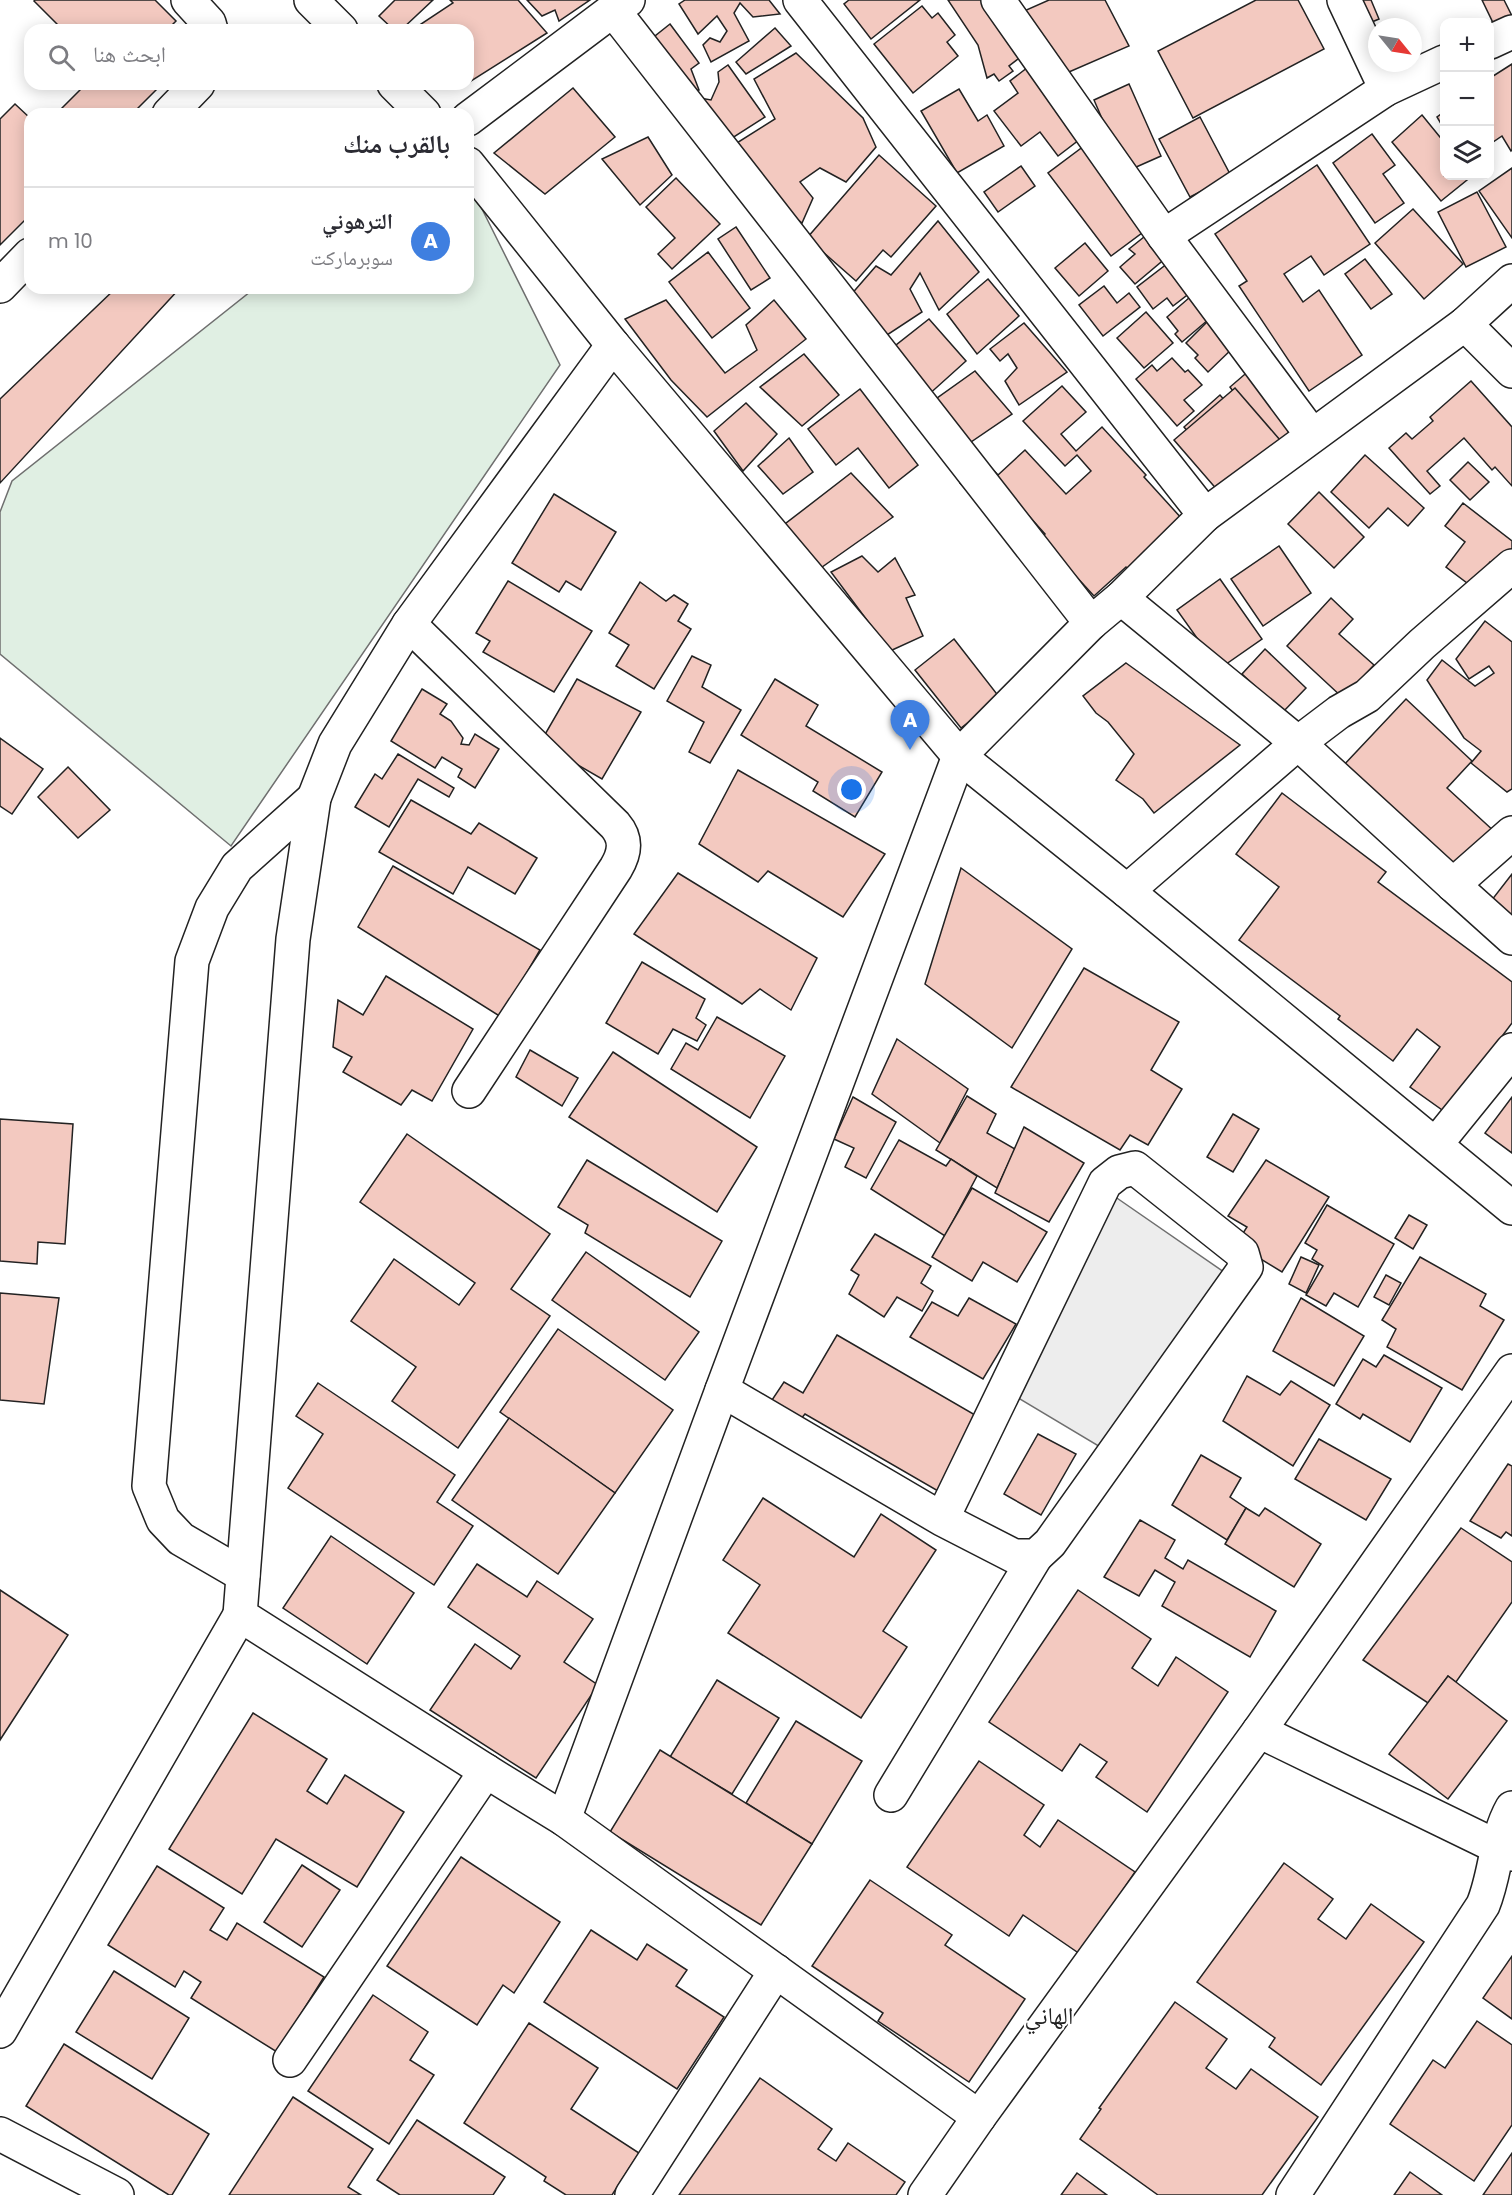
<!DOCTYPE html>
<html lang="ar">
<meta charset="utf-8">
<style>
body{margin:0;font-family:Poppins,"Noto Naskh Arabic",sans-serif;background:#f2f2f3;color:#2b2b33;direction:rtl}
.controls{position:absolute;right:18px;top:18px;display:grid;overflow:hidden;border-radius:12px;box-shadow:0 3px 15px #0003}
.controls button{width:54px;height:54px;display:grid;place-items:center;padding:0;border:0;border-bottom:2px solid #e1e1e2;background:#fff;color:#2b2b33;font:30px sans-serif}
.compass{position:absolute;left:1368px;top:18px;width:54px;height:54px;border-radius:50%;background:#fff;box-shadow:0 3px 15px #0003;rotate:120deg}
.you{position:absolute;left:852px;top:790px;width:21px;height:21px;margin:-15px;border:4px solid #fff;border-radius:50%;background:#1a73e8;box-shadow:0 0 0 9px #1a73e833}
.badge{display:grid;place-items:center;width:39px;height:39px;border-radius:50%;background:#c62828;color:#fff;font-size:20px;font-weight:700}
.pin{position:absolute;translate:-50% -50px;filter:drop-shadow(0 2px 3px #0008)}
.pin::after{content:'';position:absolute;top:32px;width:21px;height:18px;background:inherit;clip-path:polygon(0 0,100% 0,50% 100%)}
.list{margin:0;padding:0;list-style:none}
h2{display:flex;justify-content:space-between;align-items:center;height:78px;margin:0;padding:0 24px;font-size:26px}
h2 small{font-size:20px;font-weight:400;color:#7c7c81}
.list li{display:grid;grid-template-columns:39px 1fr auto;gap:18px;align-items:center;box-sizing:border-box;height:108px;padding:0 24px;border-top:2px solid #e1e1e2}
.list b{display:block;font-size:22px;white-space:nowrap}
.list p{margin:0;font-size:20px;white-space:nowrap;color:#7c7c81}
.list em{font-size:20px;font-style:normal;color:#7c7c81}
.icon{flex:none;width:33px;height:33px;fill:none;stroke:currentColor;stroke-width:2;stroke-linecap:round;stroke-linejoin:round}
.map{position:relative;flex:none;width:1512px;height:2195px;overflow:hidden;direction:ltr}
.search{position:absolute;background:#fff;box-shadow:0 3px 15px #0003;left:24px;top:24px;width:450px;height:66px;display:flex;align-items:center;gap:15px;box-sizing:border-box;padding:0 21px;border-radius:18px;color:#7c7c81;font-size:22px}
.panel{position:absolute;background:#fff;box-shadow:0 3px 15px #0003;left:24px;top:108px;width:450px;height:186px;border-radius:18px;direction:rtl}
.map>svg:first-child{display:block}
.green{fill:#e0efe3;stroke:#6f6f6f;stroke-width:1.5}
.parking{fill:#ededed;stroke:#6f6f6f;stroke-width:1.5}
.building{fill:#f3c9c0;stroke:#222;stroke-width:1.5}
.lines{fill:none;stroke-linecap:round;stroke-linejoin:round}
.street-casing{stroke:#222;stroke-width:36}
.secondary-casing{stroke:#222;stroke-width:36}
.street{stroke:#fff;stroke-width:33}
.secondary{stroke:#fff;stroke-width:33}
.labels{text-anchor:middle;stroke-width:4.5;stroke-linejoin:round;paint-order:stroke}
.quarter-label{font-size:24px;fill:#222;stroke:#fff}
</style>
<div class="map">
<svg width="1512" height="2195" viewBox="0 0 1512 2195">
<rect width="100%" height="100%" fill="#fff"/>
<polygon class="green" points="468,181 560,365 231,846 0,654 0,512 12,481 255,288 468,288"/>
<polygon class="parking" points="1098,1185 1250,1290 1127,1463 998,1386"/>
<g class="building">
<polygon points="35,0 155,0 176,21 167,30 63,30 34,1"/>
<polygon points="395,0 433,0 401,30 394,30 379,16"/>
<polygon points="450,0 518,0 547,33 468,83 468,30 412,30 453,3"/>
<polygon points="527,0 590,0 559,21 555,10 542,16"/>
<polygon points="685,0 769,0 780,14 753,17 740,3 734,13 749,41 711,62 703,45 710,38 720,42 727,31 717,16 698,34 679,4"/>
<polygon points="849,0 920,0 871,39 844,4"/>
<polygon points="948,0 984,0 1031,49 1009,66 1013,71 999,81 994,74 987,78 978,45"/>
<polygon points="1049,0 1105,0 1129,46 1062,75 1024,11"/>
<polygon points="1256,0 1298,0 1324,49 1193,118 1158,51"/>
<polygon points="1348,0 1371,0 1379,19 1360,27"/>
<polygon points="1482,0 1504,0 1512,16 1498,33"/>
<polygon points="922,6 932,18 938,13 955,35 947,42 958,56 913,93 874,44"/>
<polygon points="670,24 699,63 691,69 699,90 687,93 650,40"/>
<polygon points="775,28 791,46 746,74 736,62"/>
<polygon points="796,53 863,118 876,147 846,182 820,168 800,182 813,198 802,223 770,197 732,146 775,119 754,79"/>
<polygon points="1032,64 1088,133 1058,156 1040,132 1021,146 994,111 1018,93 1010,81"/>
<polygon points="1512,64 1512,150 1511,151 1502,136 1490,144 1490,84 1493,82 1490,78"/>
<polygon points="728,65 765,117 726,142 700,98 711,100 719,82 718,72"/>
<polygon points="86,84 162,84 132,114 56,114"/>
<polygon points="1129,84 1161,156 1125,172 1094,100"/>
<polygon points="573,88 615,137 545,194 494,153"/>
<polygon points="959,89 978,121 987,115 1004,146 957,173 921,111"/>
<polygon points="15,104 30,118 30,215 0,245 0,119"/>
<polygon points="1444,112 1444,129 1437,117"/>
<polygon points="1422,115 1444,142 1444,176 1472,176 1441,201 1392,142"/>
<polygon points="1200,117 1231,176 1190,197 1159,139"/>
<polygon points="1372,134 1395,165 1383,174 1404,203 1375,223 1333,163"/>
<polygon points="648,137 672,175 640,205 602,159"/>
<polygon points="1092,140 1154,224 1111,256 1048,173"/>
<polygon points="879,155 936,206 891,257 883,250 856,281 807,238"/>
<polygon points="1317,165 1370,244 1324,275 1311,256 1284,274 1303,302 1319,290 1362,355 1309,391 1239,286 1247,281 1215,234"/>
<polygon points="1021,166 1035,186 998,212 984,192"/>
<polygon points="1512,168 1512,238 1479,191"/>
<polygon points="676,178 720,224 672,269 658,254 675,238 646,207"/>
<polygon points="1477,192 1506,247 1466,267 1438,212"/>
<polygon points="1413,209 1463,264 1424,299 1375,243"/>
<polygon points="938,221 979,272 939,310 920,273 910,289 922,312 884,337 849,297 876,266 891,275"/>
<polygon points="736,227 770,278 751,290 718,239"/>
<polygon points="1154,229 1173,252 1135,284 1120,267 1135,254 1129,249"/>
<polygon points="1085,243 1108,271 1079,296 1055,268"/>
<polygon points="708,252 750,308 712,338 669,282"/>
<polygon points="1365,259 1392,294 1371,309 1345,274"/>
<polygon points="1172,260 1195,289 1173,306 1167,298 1153,309 1137,287"/>
<polygon points="988,279 1019,316 977,354 947,314"/>
<polygon points="1104,286 1117,303 1129,293 1140,307 1103,336 1079,305"/>
<polygon points="116,288 180,288 0,483 0,399"/>
<polygon points="1197,291 1215,314 1182,342 1175,334 1178,331 1167,317"/>
<polygon points="666,300 725,373 757,350 746,325 774,300 806,339 707,417 671,380 625,319"/>
<polygon points="1146,312 1173,343 1144,368 1117,338"/>
<polygon points="929,319 966,361 926,397 891,349"/>
<polygon points="1210,319 1235,346 1208,372 1195,358 1198,355 1186,343"/>
<polygon points="1024,323 1067,372 1019,405 1005,381 1017,368 1008,354 1000,361 990,349"/>
<polygon points="804,354 839,395 802,426 760,387"/>
<polygon points="1172,358 1185,372 1188,370 1202,385 1184,400 1194,411 1177,426 1136,379 1152,365 1157,371"/>
<polygon points="1251,369 1300,427 1233,485 1184,427 1220,395 1226,402 1235,394 1230,387"/>
<polygon points="975,371 1012,414 968,444 933,401"/>
<polygon points="1471,381 1512,427 1512,486 1495,467 1492,470 1464,438 1427,471 1440,486 1430,494 1389,448 1406,433 1412,439 1433,421 1430,417"/>
<polygon points="1062,386 1086,412 1061,434 1076,451 1102,427 1146,475 1144,477 1193,531 1139,581 1126,567 1094,596 1041,538 1045,534 1020,506 998,525 960,483 985,461 998,475 1025,450 1066,494 1091,471 1077,455 1065,466 1023,421"/>
<polygon points="1235,388 1280,440 1219,492 1174,440"/>
<polygon points="860,389 918,465 889,488 858,448 836,465 808,429"/>
<polygon points="746,403 777,434 743,471 714,431"/>
<polygon points="789,438 813,472 783,494 758,466"/>
<polygon points="1365,455 1424,508 1408,526 1388,508 1369,528 1331,492"/>
<polygon points="1468,462 1489,482 1470,500 1450,480"/>
<polygon points="851,473 893,517 815,572 781,527"/>
<polygon points="1319,492 1364,537 1334,568 1288,524"/>
<polygon points="554,494 616,532 581,590 566,581 559,592 512,563"/>
<polygon points="1463,503 1512,541 1512,562 1504,572 1490,562 1471,586 1446,567 1465,542 1445,526"/>
<polygon points="1279,546 1311,593 1263,626 1231,579"/>
<polygon points="862,556 878,572 895,558 915,595 906,598 923,636 890,651 831,572"/>
<polygon points="1220,579 1262,639 1219,669 1177,610"/>
<polygon points="508,581 592,631 554,692 483,652 490,641 476,633"/>
<polygon points="640,582 666,601 674,595 688,604 678,621 691,629 654,689 616,666 629,645 609,633"/>
<polygon points="1331,598 1353,619 1339,634 1374,665 1343,698 1287,646"/>
<polygon points="1485,621 1512,642 1512,789 1507,792 1471,763 1481,751 1464,738 1427,680 1442,660 1475,686 1494,673 1489,666 1469,679 1456,659"/>
<polygon points="954,639 1000,698 961,728 915,670"/>
<polygon points="1265,649 1306,688 1283,712 1242,674"/>
<polygon points="692,656 711,665 702,687 741,710 710,763 689,752 704,722 667,701"/>
<polygon points="1126,663 1240,745 1154,813 1143,799 1116,780 1134,754 1108,722 1096,713 1083,696"/>
<polygon points="577,679 641,712 602,779 540,743"/>
<polygon points="775,679 818,705 806,726 882,772 855,817 813,791 818,782 741,735"/>
<polygon points="422,689 447,704 440,714 451,721 463,738 461,744 469,745 475,734 499,749 475,788 458,777 462,769 442,757 435,768 391,741"/>
<polygon points="1406,699 1472,761 1447,788 1496,833 1457,876 1341,768"/>
<polygon points="0,738 43,769 12,814 0,806"/>
<polygon points="398,754 454,788 449,797 418,779 389,827 355,807 375,774 382,779"/>
<polygon points="68,767 110,810 78,838 38,797"/>
<polygon points="738,770 885,854 843,917 768,871 758,882 699,844"/>
<polygon points="1282,793 1386,872 1378,882 1512,982 1512,1023 1445,1112 1410,1087 1440,1047 1417,1029 1393,1061 1338,1019 1340,1016 1239,940 1279,887 1236,854"/>
<polygon points="411,800 471,834 479,823 537,858 515,894 468,867 453,894 379,852"/>
<polygon points="393,866 540,950 501,1017 358,927"/>
<polygon points="961,868 1072,949 1012,1048 925,984"/>
<polygon points="678,873 817,958 791,1010 760,989 742,1004 634,934"/>
<polygon points="1512,874 1512,917 1491,901"/>
<polygon points="642,962 705,999 696,1018 706,1025 697,1041 673,1029 658,1054 606,1023"/>
<polygon points="1084,968 1179,1022 1151,1070 1182,1089 1148,1145 1130,1135 1120,1150 1011,1087"/>
<polygon points="386,976 473,1029 432,1101 412,1090 401,1105 343,1072 352,1057 333,1047 338,1000 363,1015"/>
<polygon points="717,1017 785,1056 750,1118 671,1069 686,1043 698,1050"/>
<polygon points="897,1039 968,1089 940,1143 872,1094"/>
<polygon points="530,1050 578,1078 562,1106 516,1077"/>
<polygon points="613,1052 757,1147 717,1212 569,1117"/>
<polygon points="967,1096 996,1114 987,1133 1015,1149 997,1188 936,1150"/>
<polygon points="853,1097 896,1122 866,1178 845,1167 854,1148 834,1139"/>
<polygon points="1512,1097 1512,1153 1485,1133"/>
<polygon points="1233,1114 1259,1129 1233,1172 1207,1157"/>
<polygon points="0,1119 73,1124 65,1244 38,1242 37,1264 0,1261"/>
<polygon points="1024,1127 1084,1163 1049,1222 995,1193"/>
<polygon points="407,1134 550,1234 511,1289 550,1316 458,1448 392,1401 416,1367 351,1321 394,1259 459,1305 475,1283 360,1202"/>
<polygon points="899,1140 946,1166 951,1159 977,1176 945,1236 871,1189"/>
<polygon points="587,1160 722,1241 690,1297 585,1233 588,1225 558,1207"/>
<polygon points="1266,1160 1329,1197 1282,1272 1236,1244 1247,1227 1228,1216"/>
<polygon points="972,1188 1047,1232 1017,1282 983,1262 972,1281 932,1257"/>
<polygon points="1327,1205 1394,1244 1358,1307 1334,1293 1326,1306 1306,1295 1323,1266 1312,1259 1317,1250 1305,1243"/>
<polygon points="1409,1215 1427,1225 1413,1249 1395,1238"/>
<polygon points="875,1234 931,1266 921,1283 933,1291 922,1311 897,1297 884,1317 849,1294 859,1275 851,1270"/>
<polygon points="586,1252 699,1332 665,1380 552,1300"/>
<polygon points="1301,1257 1319,1265 1306,1293 1289,1284"/>
<polygon points="1420,1257 1486,1294 1480,1306 1504,1320 1462,1390 1387,1347 1396,1329 1382,1320"/>
<polygon points="1386,1275 1401,1283 1389,1305 1374,1297"/>
<polygon points="0,1293 59,1298 44,1404 0,1400"/>
<polygon points="969,1298 1016,1324 983,1379 910,1337 932,1302 958,1316"/>
<polygon points="1301,1298 1364,1336 1334,1386 1273,1351"/>
<polygon points="558,1329 673,1410 615,1493 500,1412"/>
<polygon points="837,1335 982,1419 938,1491 805,1414 795,1426 766,1409 784,1382 803,1393"/>
<polygon points="1384,1355 1442,1388 1410,1442 1363,1414 1360,1419 1336,1404 1363,1359 1376,1367"/>
<polygon points="1247,1376 1280,1395 1291,1381 1330,1405 1293,1466 1223,1421"/>
<polygon points="318,1383 455,1475 437,1502 473,1526 434,1585 288,1488 323,1434 296,1416"/>
<polygon points="509,1418 615,1493 558,1574 452,1500"/>
<polygon points="1038,1434 1076,1454 1041,1515 1004,1494"/>
<polygon points="1319,1439 1391,1479 1366,1520 1295,1479"/>
<polygon points="1201,1455 1241,1478 1230,1497 1246,1508 1227,1540 1172,1505"/>
<polygon points="1508,1464 1512,1466 1512,1536 1506,1532 1501,1538 1470,1521"/>
<polygon points="763,1498 854,1557 881,1514 936,1550 883,1631 907,1647 861,1718 728,1633 760,1585 723,1560"/>
<polygon points="1246,1508 1259,1516 1265,1508 1321,1544 1294,1587 1225,1544"/>
<polygon points="1140,1520 1175,1540 1165,1558 1183,1569 1188,1560 1276,1611 1250,1657 1162,1606 1175,1582 1155,1570 1139,1596 1104,1577"/>
<polygon points="1461,1528 1512,1562 1512,1602 1456,1682 1448,1676 1428,1703 1363,1660"/>
<polygon points="331,1536 414,1593 367,1664 283,1608"/>
<polygon points="477,1564 527,1597 537,1581 593,1619 564,1662 598,1685 536,1778 430,1710 475,1644 511,1669 520,1656 448,1607"/>
<polygon points="0,1590 68,1635 0,1740"/>
<polygon points="1078,1590 1151,1639 1132,1668 1158,1686 1176,1657 1228,1692 1147,1812 1096,1777 1107,1762 1080,1744 1062,1771 989,1722"/>
<polygon points="1448,1676 1507,1721 1448,1799 1389,1754"/>
<polygon points="717,1680 779,1718 732,1794 670,1757"/>
<polygon points="253,1713 327,1759 307,1791 327,1804 345,1775 404,1812 357,1887 276,1839 242,1894 169,1849"/>
<polygon points="796,1721 862,1761 812,1844 746,1803"/>
<polygon points="660,1750 812,1844 761,1925 610,1832"/>
<polygon points="979,1761 1044,1805 1024,1835 1040,1847 1058,1820 1135,1872 1080,1954 1023,1915 1009,1936 907,1867"/>
<polygon points="461,1857 560,1922 514,1993 503,1985 477,2025 387,1966"/>
<polygon points="1284,1863 1333,1899 1318,1919 1346,1939 1371,1904 1424,1942 1321,2085 1269,2047 1275,2038 1197,1982"/>
<polygon points="302,1865 340,1890 302,1947 264,1922"/>
<polygon points="157,1866 224,1908 210,1930 227,1940 237,1923 324,1977 277,2052 191,1998 201,1982 184,1971 175,1987 108,1945"/>
<polygon points="870,1880 952,1935 945,1945 1025,1999 969,2082 878,2021 883,2013 812,1966"/>
<polygon points="591,1930 637,1960 647,1944 687,1970 676,1986 724,2017 677,2089 544,2002"/>
<polygon points="1512,1956 1512,2019 1483,1998"/>
<polygon points="114,1971 189,2018 152,2079 76,2032"/>
<polygon points="373,1995 428,2032 410,2060 434,2075 389,2144 308,2091"/>
<polygon points="1175,2002 1227,2039 1206,2068 1236,2089 1251,2069 1318,2117 1262,2195 1158,2195 1080,2139 1101,2109 1099,2108"/>
<polygon points="1477,2021 1512,2045 1512,2125 1474,2181 1390,2124 1433,2060 1445,2068"/>
<polygon points="529,2023 598,2068 571,2109 639,2153 612,2195 566,2195 544,2181 546,2177 464,2123"/>
<polygon points="64,2044 209,2134 172,2195 169,2195 26,2106"/>
<polygon points="760,2078 832,2129 818,2149 836,2161 848,2143 905,2182 896,2195 679,2195"/>
<polygon points="293,2097 373,2149 348,2187 361,2195 229,2195"/>
<polygon points="417,2120 505,2177 493,2195 400,2195 377,2180"/>
<polygon points="1512,2153 1512,2195 1483,2195"/>
<polygon points="1410,2172 1442,2195 1394,2195"/>
<polygon points="1077,2173 1107,2195 1061,2195"/>
</g>
<g class="lines">
<defs>
<g id="street">
<polyline points="188,0 209,23 211,30"/>
<polyline points="628,0 613,10 1091,623"/>
<polyline points="800,0 1205,515"/>
<polyline points="998,0 1164,236 1312,435"/>
<polyline points="1344,0 1386,89"/>
<polyline points="1490,42 1512,32"/>
<polyline points="169,114 198,84"/>
<polyline points="468,119 613,10"/>
<polyline points="1164,236 1386,89 1444,62"/>
<polyline points="0,286 30,255"/>
<polyline points="1465,324 1512,371"/>
<polyline points="613,345 409,624 335,744 314,798 293,939 240,1615 486,1771 564,1819 979,2117 925,2195"/>
<polyline points="1121,598 1298,743 1453,885"/>
<path d="M409,624L615,825C627,839 625,853 616,868L469,1091"/>
<polyline points="1512,833 1453,885 1512,938"/>
<polyline points="1127,891 1298,743 1339,712 1367,696 1422,644 1512,566"/>
<polyline points="1436,1144 1512,1050"/>
<polyline points="1512,1371 1259,1731 1512,1854"/>
<polyline points="722,1390 942,1519 1014,1556 1036,1556 1050,1543 1246,1267 1242,1253 1135,1168 1119,1172 1105,1183 942,1519"/>
<polyline points="243,1575 181,1539 163,1520 149,1486 192,961 212,908 237,867 314,798"/>
<polyline points="891,1795 1036,1556"/>
<polyline points="564,1819 722,1390 959,756 1091,623 1121,598 1205,515 1465,324 1512,281"/>
<polyline points="0,2031 240,1615"/>
<polyline points="290,2060 486,1771"/>
<polyline points="979,2117 1259,1731"/>
<polyline points="632,2195 776,1971"/>
<path d="M1293,2195L1483,1905C1496,1874 1495,1838 1512,1808"/>
</g>
<g id="secondary">
<polyline points="311,0 341,30"/>
<polyline points="394,84 424,114"/>
<polyline points="468,164 613,345 959,756 1127,891 1512,1208"/>
<polyline points="0,2134 117,2195"/>
</g>
</defs>
<use href="#street" class="street-casing"/>
<use href="#secondary" class="secondary-casing"/>
<use href="#street" class="street"/>
<use href="#secondary" class="secondary"/>
</g>
<g class="labels">
<g class="quarter-label">
<text x="1049" y="2024">الهاني</text>
</g>
</g>
</svg>
<div class="controls">
<button>+</button>
<button>−</button>
<button><svg class="icon" aria-label="layers" viewBox="0 0 24 24"><path d="M12 4l9 5-9 5-9-5zM3 14l9 5 9-5"/></svg></button>
</div>
<svg class="compass" viewBox="-18 -18 36 36"><path d="M0-13l5 13h-10z" fill="#e53935"/><path d="M0 13l5-13h-10z" fill="#7c7c81"/></svg>
<div class="you"></div>
<div class="pin badge" style="left:910px;top:750px;background:#3f7fe0">A</div>
<div class="search"><svg class="icon" aria-label="search" viewBox="0 0 24 24"><circle cx="10" cy="10" r="6"/><path d="M15 15l6 6"/></svg>ابحث هنا</div>
<section class="panel">
<h2>بالقرب منك<small></small></h2>
<ul class="list">
<li><span class="badge" style="background:#3f7fe0">A</span><div><b>الترهوني</b><p>سوبرماركت</p></div><em>10 m</em></li>
</ul>
</section>
</div>
